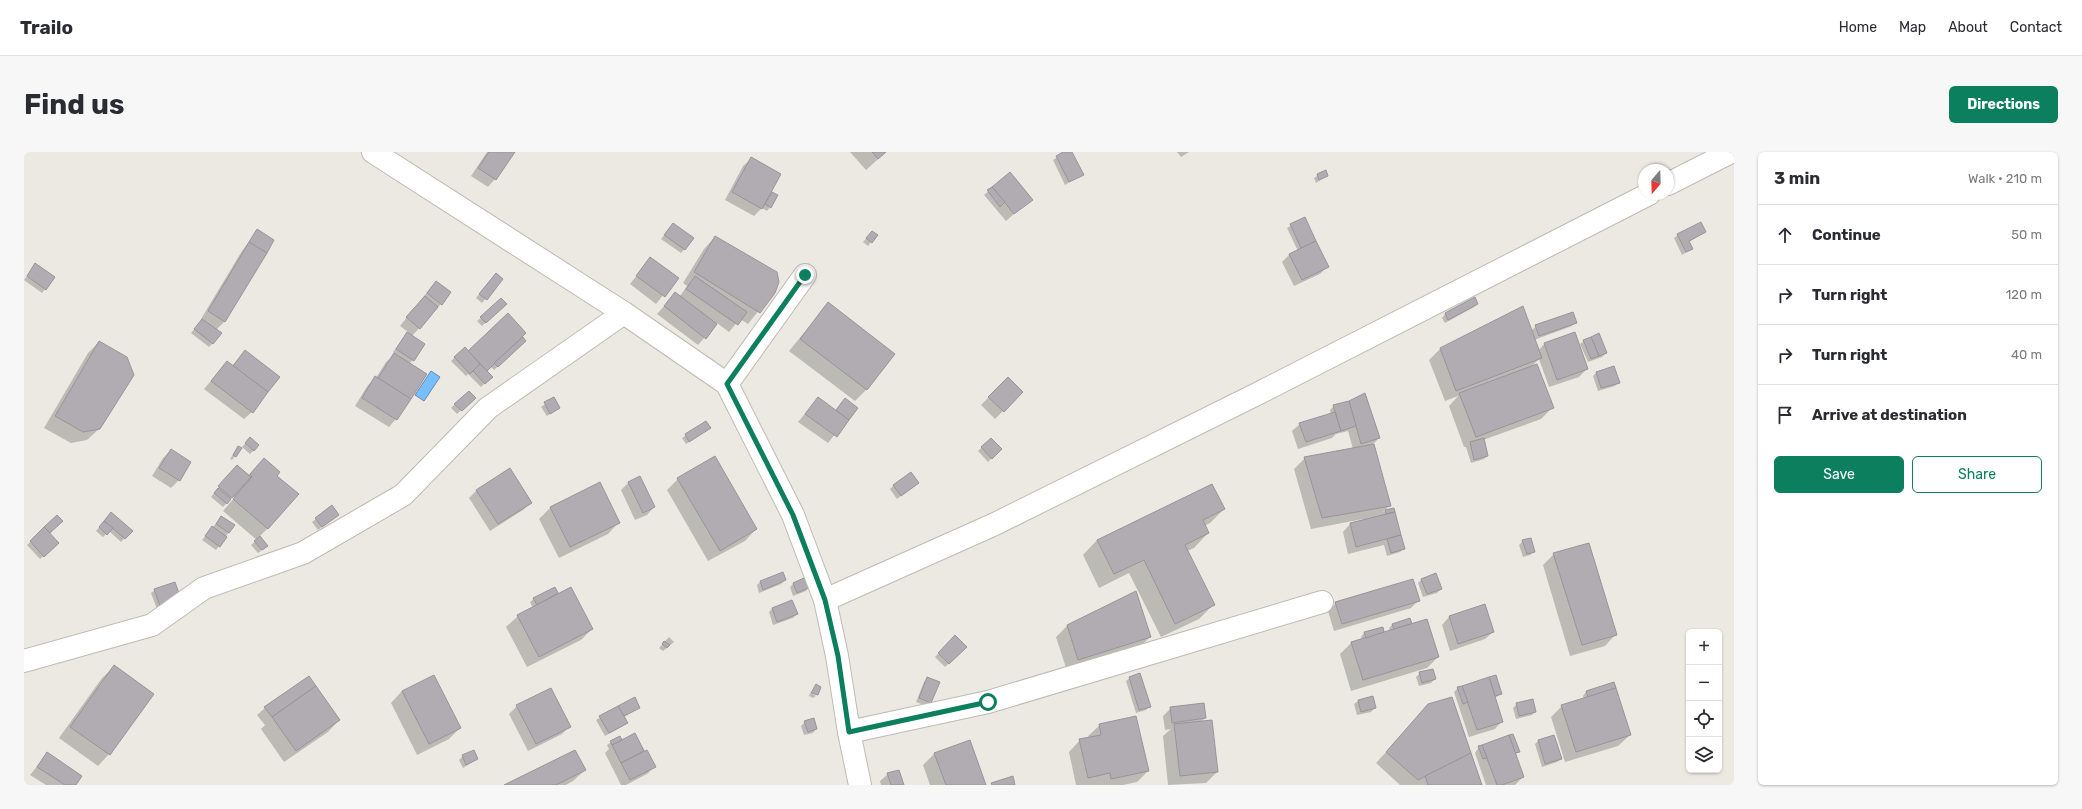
<!DOCTYPE html>
<meta charset="utf-8">
<style>
body{margin:0;font-family:Rubik,sans-serif;background:#f7f7f7;color:#2b2b33}
.controls{position:absolute;right:12px;bottom:12px;display:grid;overflow:hidden;border-radius:6px;box-shadow:0 1px 3px #0004}
.controls button{width:36px;height:36px;display:grid;place-items:center;padding:0;border:0;border-bottom:1px solid #e1e1e2;background:#fff;color:#2b2b33;font:20px sans-serif}
.compass{position:absolute;left:1614px;top:12px;width:36px;height:36px;border-radius:50%;background:#fff;box-shadow:0 1px 3px #0004;rotate:199deg}
.stop{position:absolute;width:12px;height:12px;margin:-9px;border:3px solid #0c805e;border-radius:50%;background:#fff}
.stop.end{background:#0c805e;border-color:#fff;box-shadow:0 1px 4px #0008}
.list{margin:0;padding:0;list-style:none}
h2{display:flex;justify-content:space-between;align-items:center;height:52px;margin:0;padding:0 16px;font-size:17px}
h2 small{font-size:13px;font-weight:400;color:#7c7c81}
.list li{display:grid;grid-template-columns:26px 1fr auto;gap:12px;align-items:center;box-sizing:border-box;height:60px;padding:0 16px;border-top:1px solid #e1e1e2}
.list b{display:block;font-size:15px;white-space:nowrap}
.list em{font-size:13px;font-style:normal;color:#7c7c81}
.actions{display:flex;gap:8px;padding:12px 16px}
.actions a{flex:1;padding:9px 0;border:1px solid #0c805e;border-radius:6px;text-align:center;font-size:14px;color:#0c805e}
.actions .main{background:#0c805e;color:#fff}
.icon{flex:none;width:22px;height:22px;fill:none;stroke:currentColor;stroke-width:2;stroke-linecap:round;stroke-linejoin:round}
.map{position:relative;flex:none;width:1710px;height:633px;overflow:hidden;border-radius:6px}
header{display:flex;align-items:center;gap:24px;box-sizing:border-box;height:56px;padding:0 20px;background:#fff;border-bottom:1px solid #e1e1e2}
header strong{font-size:19px}
nav{display:flex;gap:22px;margin-inline-start:auto;font-size:14px}
.intro{display:flex;align-items:center;justify-content:space-between;box-sizing:border-box;height:96px;padding:0 24px}
h1{margin:0;font-size:28px}
.button{padding:10px 18px;border-radius:6px;background:#0c805e;color:#fff;font-size:14px;font-weight:700}
main{display:flex;gap:24px;padding:0 24px}
aside{flex:1;background:#fff;border-radius:6px;box-shadow:0 1px 3px #0004}
.map>svg:first-child{display:block}
.water{fill:#79befc;stroke:#5e8eb8}
.shadow{fill:#0003}
.building{fill:#b1acb2;stroke:#99949a}
.lines{fill:none;stroke-linecap:round;stroke-linejoin:round}
.minor-casing{stroke:#bdbbb3;stroke-width:24}
.minor{stroke:#fff;stroke-width:22}
.route{stroke:#0c805e;stroke-width:5}
</style>
<header>
<strong>Trailo</strong>
<nav><a>Home</a><a>Map</a><a>About</a><a>Contact</a></nav>
</header>
<div class="intro"><h1>Find us</h1><a class="button">Directions</a></div>
<main>
<div class="map">
<svg width="1710" height="633" viewBox="0 0 1710 633">
<rect width="100%" height="100%" fill="#ece9e2"/>
<polygon class="water" points="407,219 416,225 400,249 391,243"/>
<g class="shadow">
<polygon points="463,0 490,0 471,27 464,35 447,24"/>
<polygon points="826,0 862,0 842,18"/>
<polygon points="1042,0 1047,0 1058,22 1041,33 1029,8"/>
<polygon points="1153,0 1165,0 1157,5"/>
<polygon points="727,7 744,45 748,41 746,55 743,59 738,56 730,64 701,48 719,14"/>
<polygon points="1301,19 1303,24 1292,31 1290,26"/>
<polygon points="986,21 1007,47 982,69 960,43"/>
<polygon points="1280,66 1304,114 1296,122 1270,134 1258,110 1266,102 1274,99 1263,76"/>
<polygon points="646,76 669,87 657,101 637,87"/>
<polygon points="233,79 201,169 192,178 189,191 185,195 167,181 178,168 177,167 218,99"/>
<polygon points="1681,80 1665,90 1668,97 1658,103 1650,86 1654,83"/>
<polygon points="844,84 847,90 844,94 839,90"/>
<polygon points="691,85 750,140 724,172 716,167 705,180 693,171 674,193 633,162 652,141 656,144 663,134 659,131 680,97"/>
<polygon points="626,107 653,126 632,152 606,132"/>
<polygon points="11,113 21,137 18,141 0,128"/>
<polygon points="468,126 478,127 458,151 452,146"/>
<polygon points="408,134 417,152 388,184 389,208 385,212 372,267 365,275 331,254 344,233 352,226 362,210 371,202 369,200 384,180 376,174"/>
<polygon points="1450,146 1453,151 1450,155 1421,171 1418,166 1421,162"/>
<polygon points="482,152 458,174 453,169 457,166"/>
<polygon points="804,152 870,202 842,238 831,249 765,199"/>
<polygon points="1498,156 1507,179 1512,174 1551,170 1548,174 1510,188 1514,199 1520,192 1550,182 1563,217 1555,225 1525,235 1515,207 1506,216 1528,256 1517,267 1459,288 1463,304 1460,307 1447,311 1442,295 1440,295 1425,254 1434,244 1421,249 1405,208 1416,197"/>
<polygon points="493,189 501,189 470,218 466,214 462,219 467,225 457,235 444,222 442,224 427,209 441,196 444,200"/>
<polygon points="1560,189 1582,201 1578,205 1564,210 1556,192"/>
<polygon points="75,190 75,277 63,288 47,291 20,276 64,201"/>
<polygon points="221,199 228,260 220,267 180,237 203,210 208,214"/>
<polygon points="1572,221 1595,230 1591,234 1574,239 1569,224"/>
<polygon points="984,226 998,240 971,267 957,253"/>
<polygon points="450,246 433,262 427,256 431,252"/>
<polygon points="529,246 535,256 523,264 517,255"/>
<polygon points="794,246 812,259 817,251 832,256 804,291 774,270"/>
<polygon points="1310,254 1355,286 1349,292 1366,353 1359,360 1369,357 1380,396 1376,400 1363,404 1360,393 1324,402 1319,380 1326,372 1339,369 1339,367 1287,377 1270,317 1281,306 1329,297 1324,279 1312,282 1308,286 1274,297 1268,279 1276,272 1307,262 1306,258"/>
<polygon points="682,270 686,276 662,292 658,286"/>
<polygon points="226,286 230,298 226,302 218,295"/>
<polygon points="967,287 976,297 964,310 954,299"/>
<polygon points="214,295 211,304 208,308 206,307"/>
<polygon points="147,298 155,328 147,336 128,324 139,306"/>
<polygon points="240,307 252,324 244,376 235,385 243,394 234,401 227,393 233,388 199,359 211,345 209,344 199,355 187,345 205,322 224,324"/>
<polygon points="485,318 506,351 499,358 466,379 445,346 452,339"/>
<polygon points="616,325 630,355 623,363 611,368 597,338 604,331"/>
<polygon points="654,327 732,377 721,389 684,409 643,338"/>
<polygon points="894,331 873,347 866,337 870,333"/>
<polygon points="575,332 595,370 584,382 535,406 515,367 526,356"/>
<polygon points="1188,333 1200,357 1186,371 1180,374 1184,381 1170,396 1163,399 1189,453 1175,467 1137,485 1105,421 1075,436 1059,403 1073,388"/>
<polygon points="308,355 310,366 294,378 288,370"/>
<polygon points="33,365 37,369 25,381 34,391 16,407 3,393"/>
<polygon points="84,365 107,379 97,390 85,379 79,385 72,379"/>
<polygon points="194,369 205,380 192,398 178,388"/>
<polygon points="1499,389 1510,400 1506,403 1499,405 1495,393"/>
<polygon points="1530,402 1592,482 1581,494 1546,504 1519,413"/>
<polygon points="1398,427 1417,437 1413,441 1399,445 1394,431"/>
<polygon points="761,428 757,432 735,441 733,433 736,430"/>
<polygon points="769,432 785,435 782,439 769,444 766,435"/>
<polygon points="131,438 156,447 133,457 127,441"/>
<polygon points="533,441 530,444 568,477 557,488 503,515 482,475 494,464 509,456 506,450 510,447"/>
<polygon points="1395,448 1387,456 1310,479 1304,459 1312,451"/>
<polygon points="1460,454 1469,480 1461,487 1426,499 1418,473 1425,465"/>
<polygon points="748,457 773,462 769,466 749,473 745,460"/>
<polygon points="1368,473 1387,473 1414,505 1403,516 1327,539 1316,502 1327,491 1338,488 1337,485 1340,481 1366,480 1365,476"/>
<polygon points="1043,474 1126,485 1115,496 1043,519 1032,485"/>
<polygon points="645,485 650,490 639,499 635,496"/>
<polygon points="931,485 942,495 921,515 911,505"/>
<polygon points="90,515 85,602 74,614 35,586 78,526"/>
<polygon points="1396,521 1411,527 1407,531 1395,534 1392,525"/>
<polygon points="409,524 436,576 425,587 393,603 367,551 378,539"/>
<polygon points="1471,524 1477,542 1471,546 1478,569 1471,577 1445,585 1430,540 1434,536"/>
<polygon points="903,526 907,550 903,554 892,550 900,530"/>
<polygon points="1106,526 1126,554 1122,558 1112,561 1102,529"/>
<polygon points="1590,532 1606,583 1594,594 1541,610 1527,565 1538,554 1560,547 1559,544 1562,540"/>
<polygon points="786,541 792,544 789,546 785,544"/>
<polygon points="1348,545 1351,556 1347,560 1333,563 1330,552 1334,549"/>
<polygon points="610,547 615,555 600,565 602,570 599,574 581,584 572,568"/>
<polygon points="1493,552 1511,560 1508,563 1492,567 1489,556"/>
<polygon points="1405,553 1457,633 1376,633 1352,611"/>
<polygon points="493,554 545,575 538,582 504,599 485,562"/>
<polygon points="241,556 315,568 304,580 260,610 237,577 241,573 233,563"/>
<polygon points="1147,556 1181,566 1177,570 1193,620 1182,631 1144,633 1139,584 1147,577 1141,578 1139,564"/>
<polygon points="781,570 792,577 789,581 780,583 777,574"/>
<polygon points="1076,573 1124,619 1113,630 1099,633 1052,633 1045,600 1056,588 1065,586 1064,584"/>
<polygon points="611,582 630,615 623,622 602,633 597,633 581,601 585,597 583,593 595,585 597,589"/>
<polygon points="1514,589 1537,607 1533,610 1518,615 1511,592"/>
<polygon points="1455,595 1494,600 1491,603 1499,625 1491,633 1462,633 1451,601"/>
<polygon points="23,602 51,633 22,633 6,623"/>
<polygon points="910,602 961,633 906,633 899,613"/>
<polygon points="439,604 453,607 439,616 435,608"/>
<polygon points="561,618 549,629 542,633 482,633"/>
<polygon points="864,622 879,633 857,633 856,629"/>
</g>
<g class="building">
<polygon points="465,0 491,0 472,28 454,16"/>
<polygon points="848,0 862,0 854,7"/>
<polygon points="1039,0 1048,0 1060,23 1045,30 1032,4"/>
<polygon points="727,5 757,22 738,57 708,40"/>
<polygon points="1302,18 1304,24 1295,28 1293,22"/>
<polygon points="986,20 1009,48 990,62 968,35"/>
<polygon points="968,35 981,50 976,55 963,38"/>
<polygon points="748,40 754,43 747,56 741,52"/>
<polygon points="1281,65 1292,89 1277,96 1266,72"/>
<polygon points="1677,70 1682,80 1665,89 1669,97 1662,100 1653,82"/>
<polygon points="649,71 670,86 661,98 640,83"/>
<polygon points="233,77 250,88 243,101 225,90"/>
<polygon points="848,79 854,83 848,91 842,86"/>
<polygon points="691,84 753,120 755,130 751,141 736,161 670,120"/>
<polygon points="1292,89 1305,115 1278,128 1265,102"/>
<polygon points="225,90 243,101 201,170 184,159"/>
<polygon points="626,105 655,126 641,145 612,124"/>
<polygon points="11,111 31,125 22,138 3,124"/>
<polygon points="472,121 479,127 463,148 455,142"/>
<polygon points="671,124 723,160 714,173 662,137"/>
<polygon points="412,129 427,140 418,153 403,141"/>
<polygon points="651,140 693,172 682,187 640,154"/>
<polygon points="401,144 414,155 396,177 382,165"/>
<polygon points="1451,145 1454,152 1424,168 1421,161"/>
<polygon points="477,146 483,152 462,171 456,165"/>
<polygon points="804,150 871,202 843,238 776,187"/>
<polygon points="1499,154 1518,206 1432,239 1416,196"/>
<polygon points="1549,160 1553,171 1515,184 1511,173"/>
<polygon points="484,161 502,181 463,219 444,199"/>
<polygon points="178,167 198,181 189,192 170,177"/>
<polygon points="383,180 401,192 390,209 372,197"/>
<polygon points="1551,180 1564,217 1533,228 1520,191"/>
<polygon points="1575,181 1583,201 1575,204 1567,185"/>
<polygon points="499,185 502,189 474,215 470,211"/>
<polygon points="1567,185 1575,204 1567,207 1559,188"/>
<polygon points="75,189 103,205 110,223 76,277 59,280 31,264"/>
<polygon points="441,195 456,212 446,222 430,205"/>
<polygon points="221,198 256,225 244,240 209,214"/>
<polygon points="370,201 403,222 387,247 354,226"/>
<polygon points="203,209 244,240 229,261 187,229"/>
<polygon points="456,212 469,225 461,232 449,219"/>
<polygon points="1513,212 1530,256 1452,285 1435,241"/>
<polygon points="1590,214 1596,231 1577,236 1572,220"/>
<polygon points="351,224 387,247 373,268 338,246"/>
<polygon points="984,225 999,240 980,260 964,245"/>
<polygon points="445,239 452,246 438,259 430,252"/>
<polygon points="1341,241 1356,286 1337,292 1325,249"/>
<polygon points="530,245 536,256 526,262 520,250"/>
<polygon points="794,245 825,268 813,285 781,262"/>
<polygon points="821,246 834,256 825,268 812,258"/>
<polygon points="1325,249 1332,274 1317,279 1309,253"/>
<polygon points="1311,260 1317,279 1282,290 1275,271"/>
<polygon points="682,269 687,276 665,290 661,282"/>
<polygon points="226,285 235,293 230,299 221,291"/>
<polygon points="967,286 978,297 968,307 957,295"/>
<polygon points="1460,286 1464,304 1450,308 1446,290"/>
<polygon points="1350,292 1367,354 1298,366 1280,305"/>
<polygon points="214,294 218,296 212,305 209,303"/>
<polygon points="147,297 167,310 156,329 135,316"/>
<polygon points="691,304 733,377 696,399 653,326"/>
<polygon points="240,306 256,320 253,324 275,342 244,377 209,347 228,325 226,322"/>
<polygon points="213,313 227,325 208,346 194,334"/>
<polygon points="486,316 508,351 474,372 452,338"/>
<polygon points="887,320 895,331 877,344 869,333"/>
<polygon points="616,324 631,355 619,361 604,330"/>
<polygon points="576,330 596,371 546,395 526,355"/>
<polygon points="1188,332 1201,357 1179,368 1185,381 1161,393 1191,453 1151,472 1120,408 1090,422 1073,388"/>
<polygon points="194,336 207,347 203,352 190,341"/>
<polygon points="308,353 315,363 298,375 291,366"/>
<polygon points="1370,356 1371,360 1362,362 1361,358"/>
<polygon points="87,360 109,379 101,387 80,369"/>
<polygon points="1371,360 1377,383 1332,395 1326,371"/>
<polygon points="33,363 39,369 26,381 20,375"/>
<polygon points="197,364 211,373 205,381 192,372"/>
<polygon points="80,369 89,376 83,383 75,375"/>
<polygon points="188,374 203,385 196,395 181,384"/>
<polygon points="20,375 35,391 20,405 6,389"/>
<polygon points="1377,383 1381,397 1367,401 1363,387"/>
<polygon points="236,384 244,394 238,398 230,389"/>
<polygon points="1507,386 1511,400 1503,402 1498,388"/>
<polygon points="1565,391 1593,483 1558,493 1529,401"/>
<polygon points="759,420 762,428 739,438 736,429"/>
<polygon points="1412,421 1418,437 1403,442 1397,427"/>
<polygon points="782,425 786,435 773,441 769,431"/>
<polygon points="1389,427 1396,449 1318,472 1311,450"/>
<polygon points="151,430 157,447 136,454 130,437"/>
<polygon points="531,435 534,441 513,453 509,446"/>
<polygon points="547,435 569,477 515,505 493,463"/>
<polygon points="1112,439 1127,485 1054,508 1043,473"/>
<polygon points="768,448 774,462 753,470 748,456"/>
<polygon points="1461,452 1470,480 1434,492 1425,464"/>
<polygon points="1386,466 1388,472 1370,477 1368,472"/>
<polygon points="1403,467 1415,505 1339,528 1327,490"/>
<polygon points="1359,475 1360,480 1342,486 1340,480"/>
<polygon points="931,483 943,495 925,512 914,501"/>
<polygon points="640,489 646,493 643,496 638,492"/>
<polygon points="90,513 130,542 86,603 46,575"/>
<polygon points="1409,517 1412,527 1398,531 1395,520"/>
<polygon points="1116,521 1127,555 1115,558 1105,525"/>
<polygon points="410,523 437,576 405,592 378,539"/>
<polygon points="1472,523 1478,542 1471,544 1465,525"/>
<polygon points="285,524 292,534 248,565 240,555"/>
<polygon points="903,525 916,530 907,551 895,546"/>
<polygon points="1465,525 1479,570 1453,578 1438,534"/>
<polygon points="1590,530 1592,536 1564,545 1562,539"/>
<polygon points="792,532 797,535 794,543 787,541"/>
<polygon points="292,534 316,568 272,599 248,565"/>
<polygon points="1438,534 1444,550 1439,552 1433,535"/>
<polygon points="527,536 547,575 512,592 492,553"/>
<polygon points="1592,536 1607,583 1552,600 1537,553"/>
<polygon points="1349,544 1352,556 1337,560 1334,548"/>
<polygon points="611,545 616,556 600,564 594,554"/>
<polygon points="1428,545 1447,601 1394,628 1362,600 1404,552"/>
<polygon points="1509,547 1512,560 1495,564 1492,551"/>
<polygon points="1180,551 1182,566 1148,571 1146,555"/>
<polygon points="594,554 604,571 585,581 575,564"/>
<polygon points="1112,564 1125,619 1087,627 1086,621 1064,626 1055,587 1077,583 1075,572"/>
<polygon points="790,566 793,577 784,580 780,569"/>
<polygon points="1188,568 1194,620 1156,624 1150,572"/>
<polygon points="611,581 620,599 597,611 588,593"/>
<polygon points="1489,582 1496,600 1491,601 1485,583"/>
<polygon points="1485,583 1500,625 1478,633 1473,633 1458,593"/>
<polygon points="1530,583 1538,607 1521,612 1514,588"/>
<polygon points="596,584 598,588 588,593 586,589"/>
<polygon points="946,588 962,633 922,633 910,601"/>
<polygon points="1458,593 1463,606 1459,607 1454,594"/>
<polygon points="450,598 454,607 442,613 438,603"/>
<polygon points="551,598 562,618 532,633 480,633"/>
<polygon points="623,598 632,615 606,628 597,611"/>
<polygon points="23,600 58,624 52,633 41,633 13,615"/>
<polygon points="1447,601 1458,633 1404,633 1401,624"/>
<polygon points="875,618 880,633 867,633 863,621"/>
<polygon points="989,624 991,633 968,633 967,631"/>
</g>
<g class="lines">
<defs>
<g id="minor">
<polyline points="349,0 600,161 703,232 769,363 801,448 813,504 825,580 836,633"/>
<polyline points="1644,32 1707,0"/>
<polyline points="703,232 781,123"/>
<polyline points="801,448 971,372 1233,242 1625,42"/>
<polyline points="0,509 128,473 180,436 279,401 379,343 464,256 600,161"/>
<polyline points="825,580 964,550 1298,450"/>
</g>
</defs>
<use href="#minor" class="minor-casing"/>
<use href="#minor" class="minor"/>
</g>
<g class="lines">
<polyline class="route" points="781,123 703,232 769,363 801,448 814,504 825,580 964,550"/>
</g>
</svg>
<div class="controls">
<button>+</button>
<button>−</button>
<button><svg class="icon" aria-label="locate" viewBox="0 0 24 24"><circle cx="12" cy="12" r="6"/><path d="M12 2v4M12 18v4M2 12h4M18 12h4"/></svg></button>
<button><svg class="icon" aria-label="layers" viewBox="0 0 24 24"><path d="M12 4l9 5-9 5-9-5zM3 14l9 5 9-5"/></svg></button>
</div>
<svg class="compass" viewBox="-18 -18 36 36"><path d="M0-13l5 13h-10z" fill="#e53935"/><path d="M0 13l5-13h-10z" fill="#7c7c81"/></svg>
<div class="stop" style="left:964px;top:550px"></div>
<div class="stop end" style="left:781px;top:123px"></div>
</div>
<aside>
<h2>3 min<small>Walk · 210 m</small></h2>
<ul class="list">
<li><svg class="icon" aria-label="ahead" viewBox="0 0 24 24"><path d="M12 20V5M6 11l6-6 6 6"/></svg><div><b>Continue</b></div><em>50 m</em></li>
<li><svg class="icon" aria-label="right" viewBox="0 0 24 24"><path d="M7 20v-9h11M14 6l5 5-5 5"/></svg><div><b>Turn right</b></div><em>120 m</em></li>
<li><svg class="icon" aria-label="right" viewBox="0 0 24 24"><path d="M7 20v-9h11M14 6l5 5-5 5"/></svg><div><b>Turn right</b></div><em>40 m</em></li>
<li><svg class="icon" aria-label="arrive" viewBox="0 0 24 24"><path d="M6 21V4h12l-3 4 3 4H6"/></svg><div><b>Arrive at destination</b></div></li>
</ul>
<div class="actions"><a class="main">Save</a><a>Share</a></div>
</aside>
</main>
